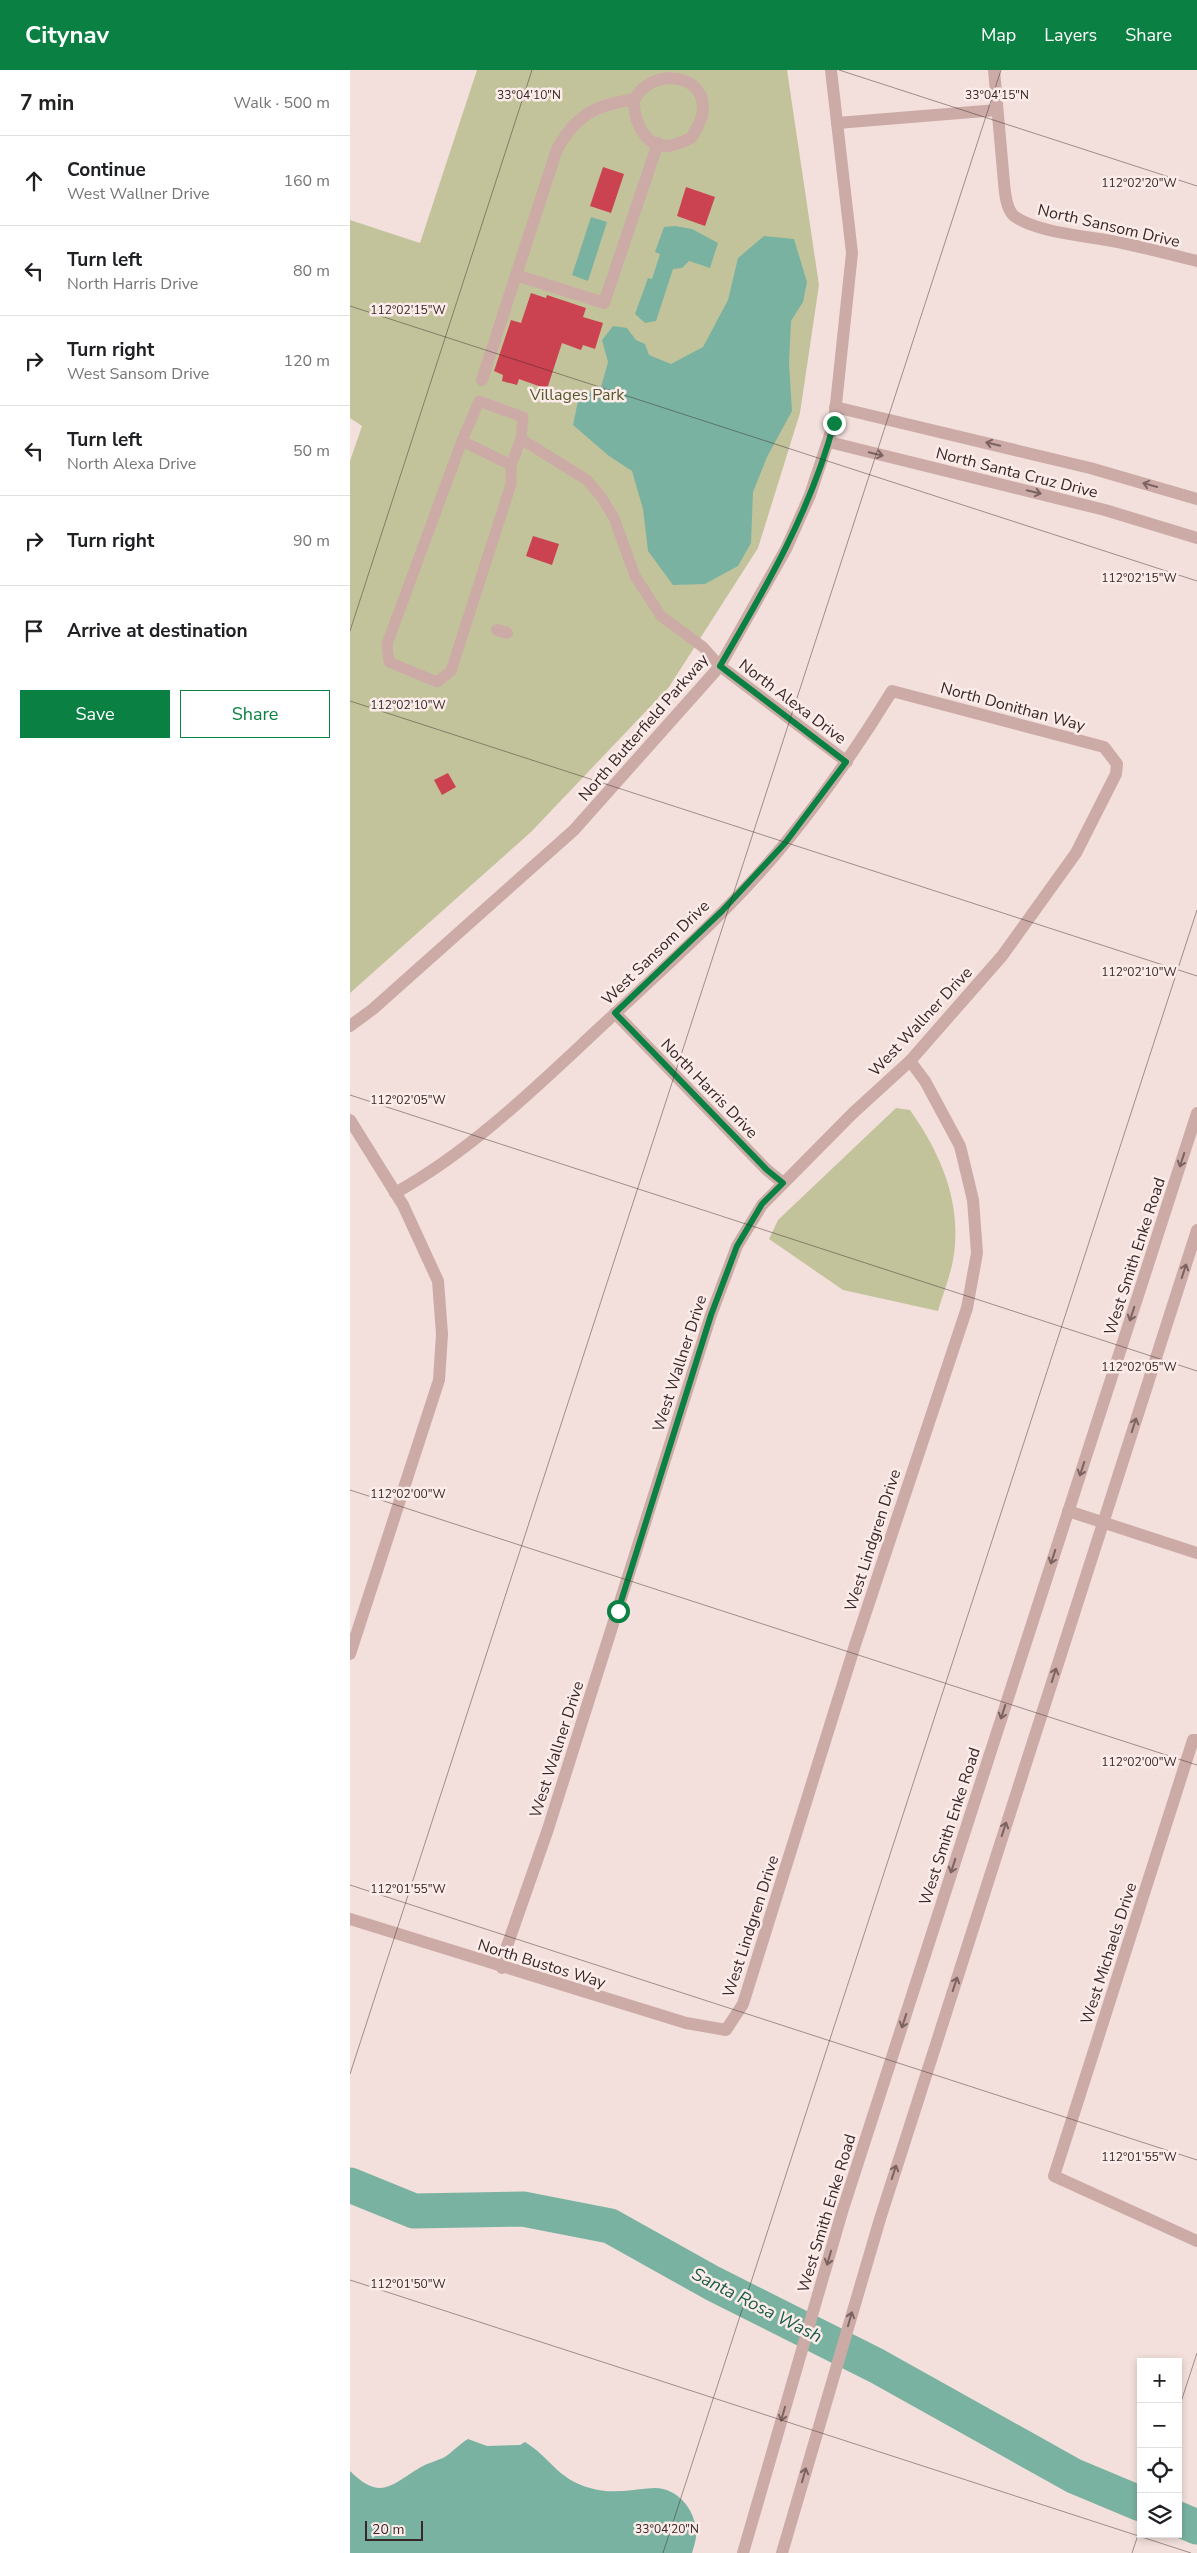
<!DOCTYPE html>
<meta charset="utf-8">
<style>
body{margin:0;font-family:"Nunito Sans",sans-serif;background:#f2f2f2;color:#202124}
.controls{position:absolute;right:15px;bottom:15px;display:grid;overflow:hidden;border-radius:0px;box-shadow:0 2px 8px #0003}
.controls button{width:45px;height:45px;display:grid;place-items:center;padding:0;border:0;border-bottom:1px solid #e0e0e0;background:#fff;color:#202124;font:25px sans-serif}
.scale{position:absolute;left:15px;bottom:12px;width:58px;box-sizing:border-box;padding-left:5px;border:2px solid #382829;border-top:0;font-size:14px;line-height:18px;white-space:nowrap;color:#382829;-webkit-text-stroke:4px #fbece9;paint-order:stroke}
.stop{position:absolute;width:15px;height:15px;margin:-11px;border:4px solid #0b8043;border-radius:50%;background:#fff}
.stop.end{background:#0b8043;border-color:#fff;box-shadow:0 1px 5px #0008}
.list{margin:0;padding:0;list-style:none}
h2{display:flex;justify-content:space-between;align-items:center;height:65px;margin:0;padding:0 20px;font-size:21px}
h2 small{font-size:16px;font-weight:400;color:#757577}
.list li{display:grid;grid-template-columns:32px 1fr auto;gap:15px;align-items:center;box-sizing:border-box;height:90px;padding:0 20px;border-top:1px solid #e0e0e0}
.list b{display:block;font-size:19px;white-space:nowrap}
.list p{margin:0;font-size:16px;white-space:nowrap;color:#757577}
.list em{font-size:16px;font-style:normal;color:#757577}
.actions{display:flex;gap:10px;padding:15px 20px}
.actions a{flex:1;padding:11px 0;border:1px solid #0b8043;border-radius:0px;text-align:center;font-size:18px;color:#0b8043}
.actions .main{background:#0b8043;color:#fff}
.icon{flex:none;width:28px;height:28px;fill:none;stroke:currentColor;stroke-width:2;stroke-linecap:round;stroke-linejoin:round}
.map{position:relative;flex:none;width:847px;height:2483px;overflow:hidden}
header{display:flex;align-items:center;gap:30px;box-sizing:border-box;height:70px;padding:0 25px;background:#0b8043;color:#fff}
header strong{font-size:24px}
nav{display:flex;gap:28px;margin-inline-start:auto;font-size:18px}
main{display:flex}
aside{flex:1;background:#fff}
.map>svg:first-child{display:block}
.green{fill:#c3c39b}
.water{fill:#7ab2a1}
.lines{fill:none;stroke-linecap:round;stroke-linejoin:round}
.river{stroke:#7ab2a1;stroke-width:35}
.building{fill:#cb4251}
.service{stroke:#ccaba7;stroke-width:11}
.pedestrian{stroke:#ccaba7;stroke-width:12}
.minor{stroke:#ccaba7;stroke-width:12}
.tertiary{stroke:#ccaba7;stroke-width:12}
.oneway{stroke:#7b6362}
.route{stroke:#0b8043;stroke-width:6}
.ticks{fill:none;stroke:#382829;stroke-width:1;stroke-opacity:0.45}
.labels{text-anchor:middle;stroke-width:5;stroke-linejoin:round;paint-order:stroke}
.street-label{font-size:16px;fill:#382829;stroke:#fbece9}
.park-label{font-size:16px;fill:#57582b;stroke:#fbece9}
.water-label{font-size:18px;font-style:italic;fill:#1c5c4a;stroke:#fbece9}
.ticks-label{font-size:12px;text-anchor:middle;fill:#382829;stroke:#fbece9;stroke-width:5;stroke-linejoin:round;paint-order:stroke}
</style>
<header>
<strong>Citynav</strong>
<nav><a>Map</a><a>Layers</a><a>Share</a></nav>
</header>
<main>
<aside>
<h2>7 min<small>Walk · 500 m</small></h2>
<ul class="list">
<li><svg class="icon" aria-label="ahead" viewBox="0 0 24 24"><path d="M12 20V5M6 11l6-6 6 6"/></svg><div><b>Continue</b><p>West Wallner Drive</p></div><em>160 m</em></li>
<li><svg class="icon" aria-label="left" viewBox="0 0 24 24"><path d="M17 20v-9H6M10 6l-5 5 5 5"/></svg><div><b>Turn left</b><p>North Harris Drive</p></div><em>80 m</em></li>
<li><svg class="icon" aria-label="right" viewBox="0 0 24 24"><path d="M7 20v-9h11M14 6l5 5-5 5"/></svg><div><b>Turn right</b><p>West Sansom Drive</p></div><em>120 m</em></li>
<li><svg class="icon" aria-label="left" viewBox="0 0 24 24"><path d="M17 20v-9H6M10 6l-5 5 5 5"/></svg><div><b>Turn left</b><p>North Alexa Drive</p></div><em>50 m</em></li>
<li><svg class="icon" aria-label="right" viewBox="0 0 24 24"><path d="M7 20v-9h11M14 6l5 5-5 5"/></svg><div><b>Turn right</b></div><em>90 m</em></li>
<li><svg class="icon" aria-label="arrive" viewBox="0 0 24 24"><path d="M6 21V4h12l-3 4 3 4H6"/></svg><div><b>Arrive at destination</b></div></li>
</ul>
<div class="actions"><a class="main">Save</a><a>Share</a></div>
</aside>
<div class="map">
<svg width="847" height="2483" viewBox="0 0 847 2483">
<rect width="100%" height="100%" fill="#f3e0dc"/>
<g class="green">
<polygon points="127,0 437,0 469,215 450,343 408,478 319,617 181,762 0,923 0,391 12,356 0,348 0,150 70,173"/>
<path d="M546,1038L560,1040C591,1084 613,1134 603,1190C600,1207 593,1224 588,1241L493,1220L419,1169L428,1150Z"/>
</g>
<g class="water">
<polygon points="241,147 257,152 238,211 222,205"/>
<polygon points="325,156 342,159 368,173 360,198 339,191 332,198 323,199 306,251 295,253 285,244 298,208 302,209 310,184 305,182 314,157"/>
<polygon points="414,166 444,169 457,212 453,232 441,251 439,293 442,341 417,387 403,422 401,473 388,496 355,514 323,515 298,481 293,439 282,401 259,386 223,355 229,326 251,317 258,292 252,270 263,256 277,258 286,270 295,274 299,285 321,294 353,277 378,230 388,188"/>
<path d="M118,2369L137,2376L170,2375L175,2372C200,2387 207,2409 240,2418C262,2425 282,2419 305,2418C327,2418 345,2439 346,2461C347,2468 344,2476 342,2483H0V2401C31,2432 42,2414 71,2397C78,2393 86,2391 93,2388C102,2383 109,2374 118,2369Z"/>
</g>
<g class="lines">
<g class="river">
<polyline points="0,2115 64,2141 173,2139 260,2156 362,2213 527,2296 724,2406 791,2434"/>
<polyline points="828,2449 847,2457"/>
</g>
</g>
<g class="building">
<polygon points="253,97 274,104 261,143 240,136"/>
<polygon points="336,117 365,127 355,156 327,146"/>
<polygon points="181,223 196,228 197,225 236,238 233,247 253,253 245,279 233,275 231,280 212,273 197,319 169,309 167,315 152,311 153,305 144,301 161,250 171,253"/>
<polygon points="183,466 209,474 202,495 176,486"/>
<polygon points="98,703 106,717 92,725 84,710"/>
</g>
<g class="lines">
<g class="service">
<polyline points="171,369 161,395 112,371 129,331 173,347 171,369 237,410 252,428 264,448 285,506 311,546 353,577 370,596"/>
<polyline points="112,371 37,574 39,592 87,612 101,601 161,414 161,395"/>
</g>
<g class="pedestrian">
<polyline points="166,205 254,233 308,73"/>
<path d="M132,310L207,79C225,47 244,35 280,30L284,31C284,51 294,77 318,76C326,75 334,71 341,68C347,59 354,47 353,36C351,0 296,0 284,31"/>
<polyline points="147,560 157,563"/>
</g>
<g class="minor">
<path d="M644,0L654,113C655,123 656,139 664,146C689,164 742,166 772,173C797,178 822,185 847,191"/>
<polyline points="487,53 647,40"/>
<polyline points="485,337 740,398 847,429"/>
<polyline points="479,372 755,440 847,468"/>
<polyline points="370,596 497,692"/>
<polyline points="265,943 417,1100 433,1113"/>
<polyline points="0,1050 53,1135 88,1211 92,1264 89,1310 0,1584"/>
<path d="M45,1123C119,1082 182,1021 243,964C308,903 379,842 436,772C475,724 510,673 542,621L754,677L767,694L766,704L726,783L652,886L560,991L503,1043L412,1135L387,1176L361,1245L198,1759L156,1879L152,1898"/>
<polyline points="718,1441 847,1483"/>
<polyline points="847,1670 843,1670 704,2106 847,2171"/>
<polyline points="0,1849 336,1953 376,1960 393,1934 506,1572 617,1238 627,1183 623,1130 610,1076 575,1011 560,991"/>
</g>
<g class="tertiary">
<polyline points="0,956 23,939 224,760 370,596 436,479 460,425 484,353 502,183 481,0"/>
<polyline points="393,2483 492,2142 847,1043"/>
<polyline points="432,2483 530,2149 847,1160"/>
</g>
</g>
<defs><path id="oneway-shaft" d="M-6 0H5M1.5-3L5.5 0L1.5 3" fill="none" stroke-width="1.6" stroke-linecap="round" stroke-linejoin="round" transform="scale(1.25)"/></defs>
<g class="oneway">
<use href="#oneway-shaft" transform="translate(643 374) rotate(-166)"/>
<use href="#oneway-shaft" transform="translate(526 384) rotate(13)"/>
<use href="#oneway-shaft" transform="translate(800 415) rotate(-164)"/>
<use href="#oneway-shaft" transform="translate(684 422) rotate(14)"/>
<use href="#oneway-shaft" transform="translate(832 1090) rotate(108)"/>
<use href="#oneway-shaft" transform="translate(834 1201) rotate(-72)"/>
<use href="#oneway-shaft" transform="translate(782 1244) rotate(108)"/>
<use href="#oneway-shaft" transform="translate(784 1355) rotate(-72)"/>
<use href="#oneway-shaft" transform="translate(732 1399) rotate(108)"/>
<use href="#oneway-shaft" transform="translate(703 1487) rotate(108)"/>
<use href="#oneway-shaft" transform="translate(704 1605) rotate(-72)"/>
<use href="#oneway-shaft" transform="translate(653 1642) rotate(108)"/>
<use href="#oneway-shaft" transform="translate(654 1759) rotate(-72)"/>
<use href="#oneway-shaft" transform="translate(603 1796) rotate(108)"/>
<use href="#oneway-shaft" transform="translate(605 1914) rotate(-72)"/>
<use href="#oneway-shaft" transform="translate(554 1951) rotate(108)"/>
<use href="#oneway-shaft" transform="translate(544 2102) rotate(-72)"/>
<use href="#oneway-shaft" transform="translate(479 2188) rotate(106)"/>
<use href="#oneway-shaft" transform="translate(500 2249) rotate(-74)"/>
<use href="#oneway-shaft" transform="translate(433 2344) rotate(106)"/>
<use href="#oneway-shaft" transform="translate(454 2405) rotate(-74)"/>
</g>
<g class="lines">
<path class="route" d="M268,1541L361,1245L387,1176L412,1134L433,1113L417,1100L265,943L372,841L435,773L496,692L370,596C415,519 461,441 484,353"/>
</g>
<path class="ticks" d="M489,0L847,116M0,236L847,511M0,561L182,0M0,631L847,906M0,1025L847,1301M0,1420L847,1695M0,1815L847,2090M0,2004L651,0M0,2210L841,2483M828,2341L847,2283M313,2483L847,840M782,2483L791,2456"/>
<g class="labels">
<g class="street-label">
<text transform="translate(759 155) rotate(13)" y="6">North Sansom Drive</text>
<text transform="translate(667 402) rotate(14)" y="6">North Santa Cruz Drive</text>
<text transform="translate(443 631) rotate(37)" y="6">North Alexa Drive</text>
<text transform="translate(663 636) rotate(15)" y="6">North Donithan Way</text>
<text transform="translate(293 657) rotate(-49)" y="6">North Butterfield Parkway</text>
<text transform="translate(305 882) rotate(-44)" y="6">West Sansom Drive</text>
<text transform="translate(570 951) rotate(-47)" y="6">West Wallner Drive</text>
<text transform="translate(360 1018) rotate(46)" y="6">North Harris Drive</text>
<text transform="translate(784 1186) rotate(-72)" y="6">West Smith Enke Road</text>
<text transform="translate(329 1293) rotate(-72)" y="6">West Wallner Drive</text>
<text transform="translate(522 1470) rotate(-72)" y="6">West Lindgren Drive</text>
<text transform="translate(206 1679) rotate(-72)" y="6">West Wallner Drive</text>
<text transform="translate(599 1756) rotate(-72)" y="6">West Smith Enke Road</text>
<text transform="translate(400 1856) rotate(-72)" y="6">West Lindgren Drive</text>
<text transform="translate(758 1883) rotate(-72)" y="6">West Michaels Drive</text>
<text transform="translate(192 1893) rotate(17)" y="6">North Bustos Way</text>
<text transform="translate(476 2143) rotate(-73)" y="6">West Smith Enke Road</text>
</g>
<g class="park-label">
<text x="227" y="330">Villages Park</text>
</g>
<g class="water-label">
<text transform="translate(407 2235) rotate(27)" y="6">Santa Rosa Wash</text>
</g>
</g>
<g class="ticks-label">
<text x="179" y="29">33°04'10"N</text>
<text x="647" y="29">33°04'15"N</text>
<text x="789" y="117">112°02'20"W</text>
<text x="58" y="244">112°02'15"W</text>
<text x="789" y="512">112°02'15"W</text>
<text x="58" y="639">112°02'10"W</text>
<text x="789" y="906">112°02'10"W</text>
<text x="58" y="1034">112°02'05"W</text>
<text x="789" y="1301">112°02'05"W</text>
<text x="58" y="1428">112°02'00"W</text>
<text x="789" y="1696">112°02'00"W</text>
<text x="58" y="1823">112°01'55"W</text>
<text x="789" y="2091">112°01'55"W</text>
<text x="58" y="2218">112°01'50"W</text>
<text x="317" y="2463">33°04'20"N</text>
</g>
</svg>
<div class="controls">
<button>+</button>
<button>−</button>
<button><svg class="icon" aria-label="locate" viewBox="0 0 24 24"><circle cx="12" cy="12" r="6"/><path d="M12 2v4M12 18v4M2 12h4M18 12h4"/></svg></button>
<button><svg class="icon" aria-label="layers" viewBox="0 0 24 24"><path d="M12 4l9 5-9 5-9-5zM3 14l9 5 9-5"/></svg></button>
</div>
<div class="scale">20 m</div>
<div class="stop" style="left:268px;top:1541px"></div>
<div class="stop end" style="left:484px;top:353px"></div>
</div>
</main>
